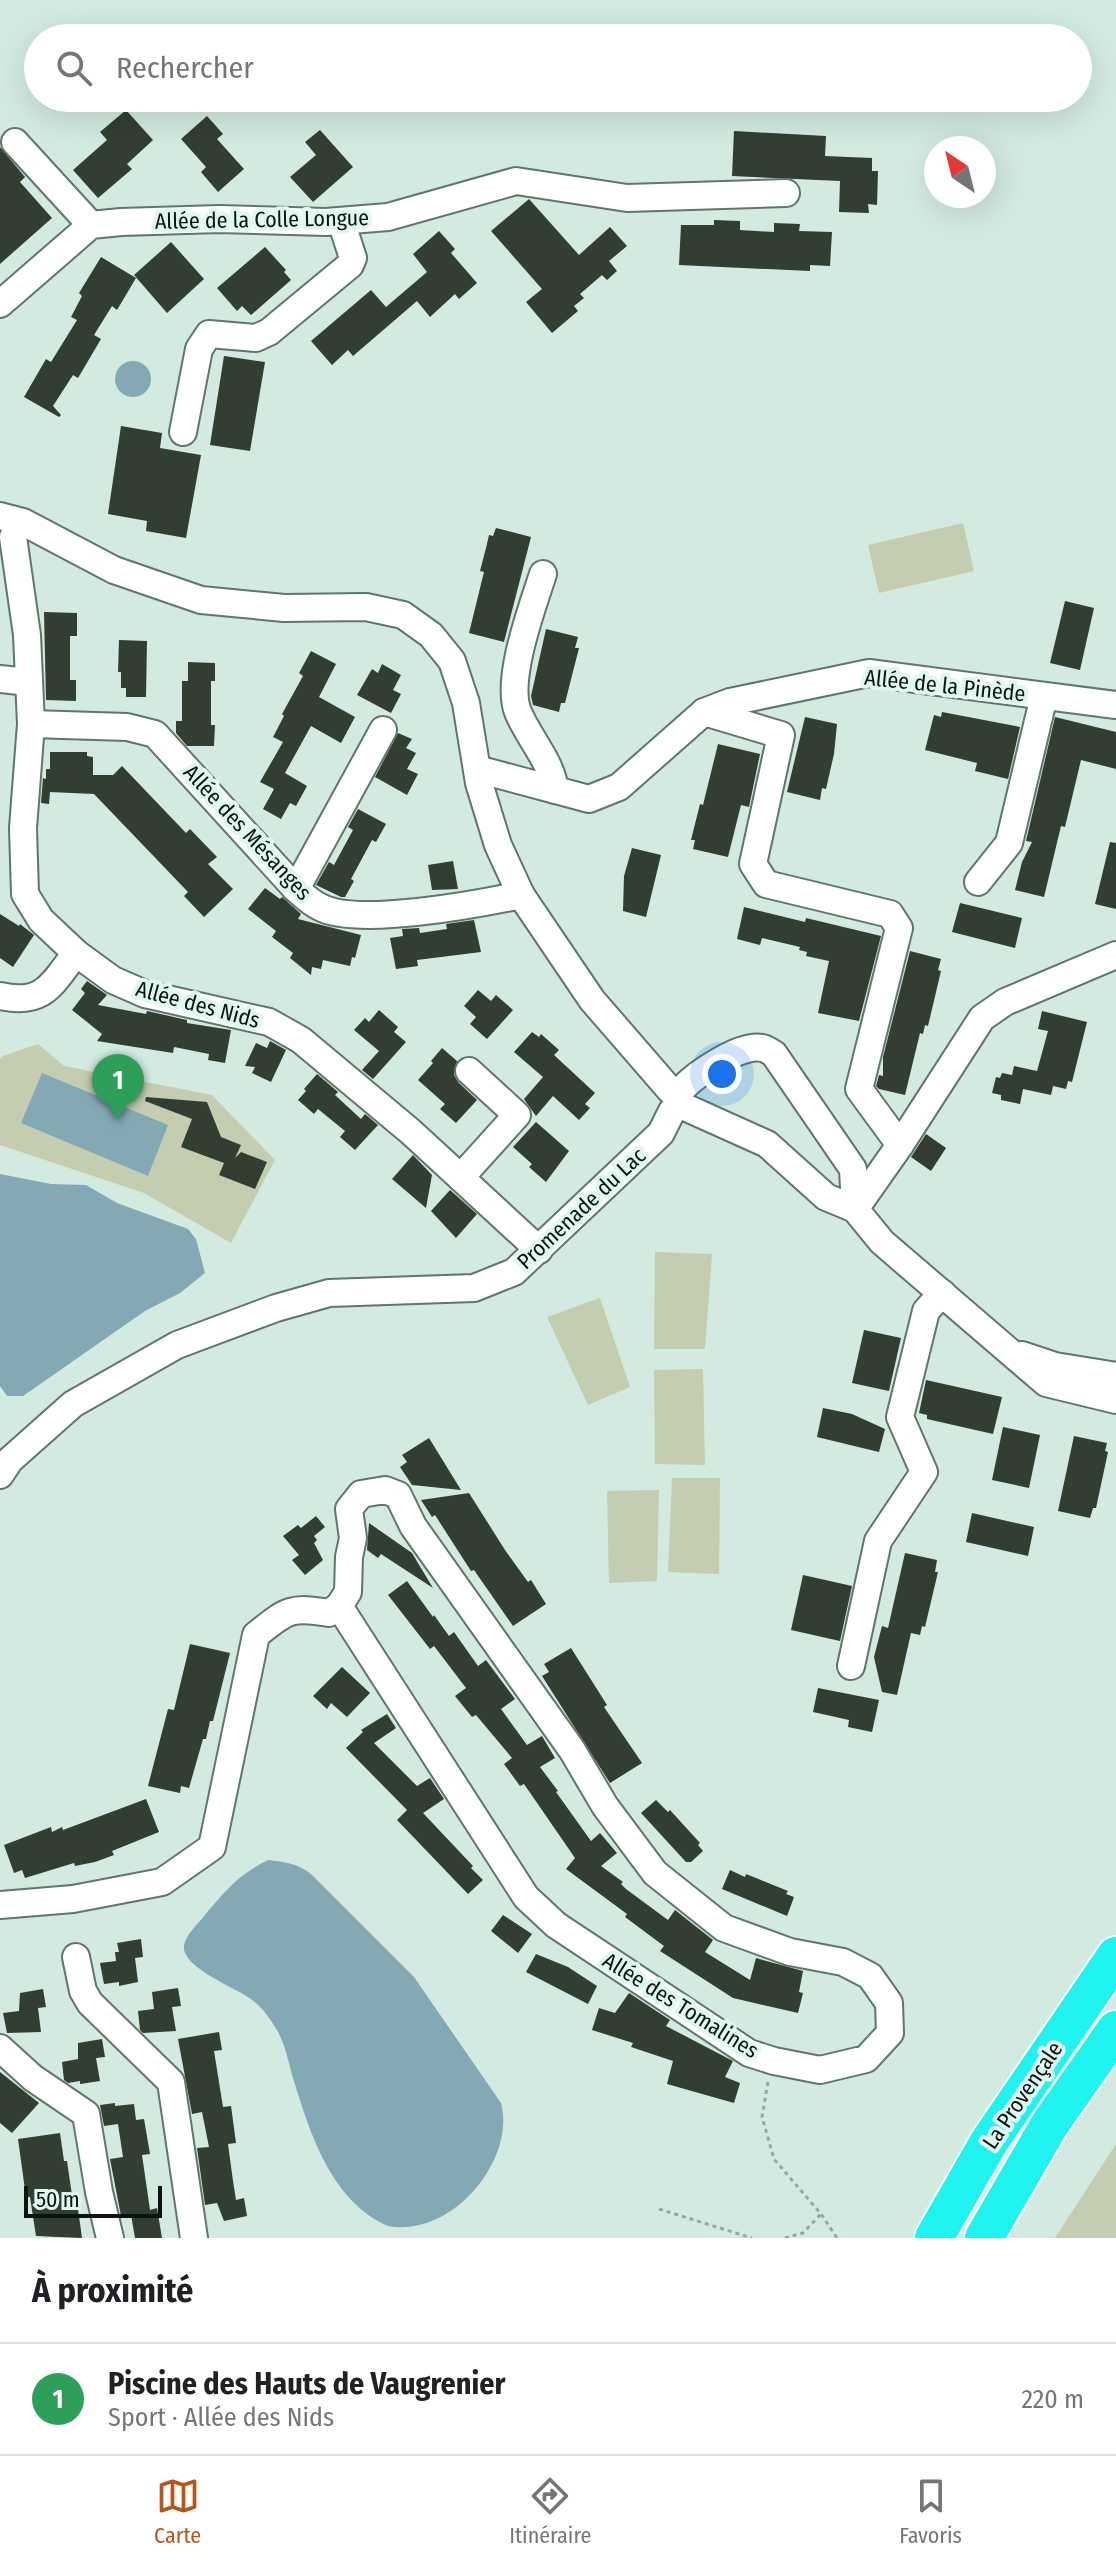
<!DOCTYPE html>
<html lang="fr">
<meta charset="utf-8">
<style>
body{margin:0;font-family:"Fira Sans Condensed",sans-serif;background:#f2f2f2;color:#202124}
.compass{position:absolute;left:924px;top:136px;width:72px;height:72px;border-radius:50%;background:#fff;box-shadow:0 8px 32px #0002;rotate:325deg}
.scale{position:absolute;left:24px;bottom:20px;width:138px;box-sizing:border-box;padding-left:8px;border:4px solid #0c1411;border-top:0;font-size:22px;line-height:28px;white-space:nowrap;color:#0c1411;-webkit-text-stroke:6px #dff7ee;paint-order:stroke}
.you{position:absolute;left:722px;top:1074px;width:28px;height:28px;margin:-20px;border:6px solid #fff;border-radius:50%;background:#1a73e8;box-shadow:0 0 0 12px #1a73e833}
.badge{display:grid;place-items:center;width:52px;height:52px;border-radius:50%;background:#b75614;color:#fff;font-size:26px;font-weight:700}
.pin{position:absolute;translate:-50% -66px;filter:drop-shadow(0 2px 4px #0008)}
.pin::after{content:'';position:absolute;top:42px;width:28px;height:24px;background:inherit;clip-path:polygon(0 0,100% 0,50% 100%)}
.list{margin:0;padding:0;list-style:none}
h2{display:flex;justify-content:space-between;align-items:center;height:104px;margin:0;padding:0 32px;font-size:34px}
h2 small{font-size:26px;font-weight:400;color:#757577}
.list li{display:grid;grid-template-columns:52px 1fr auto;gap:24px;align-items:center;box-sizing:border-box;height:112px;padding:0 32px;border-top:2px solid #e0e0e0}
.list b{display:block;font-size:30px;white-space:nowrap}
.list p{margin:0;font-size:26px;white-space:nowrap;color:#757577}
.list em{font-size:26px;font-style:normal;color:#757577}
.icon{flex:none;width:44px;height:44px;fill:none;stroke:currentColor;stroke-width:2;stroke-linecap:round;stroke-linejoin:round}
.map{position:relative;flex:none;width:1116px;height:2238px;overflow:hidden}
.search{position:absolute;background:#fff;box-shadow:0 8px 32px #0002;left:24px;right:24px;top:24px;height:88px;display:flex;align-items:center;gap:20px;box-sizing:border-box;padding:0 28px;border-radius:44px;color:#757577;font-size:30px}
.sheet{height:216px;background:#fff}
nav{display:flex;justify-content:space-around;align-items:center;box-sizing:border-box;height:112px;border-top:2px solid #e0e0e0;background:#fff;font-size:22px;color:#757577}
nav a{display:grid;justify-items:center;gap:4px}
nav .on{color:#b75614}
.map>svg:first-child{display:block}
.green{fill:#c4cdb0}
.water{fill:#83a9b4}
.building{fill:#313e31}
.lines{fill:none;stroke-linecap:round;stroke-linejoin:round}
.minor-casing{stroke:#60756c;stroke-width:30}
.highway-casing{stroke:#fff;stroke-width:42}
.path{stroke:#95a8a0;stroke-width:3;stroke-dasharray:4 4;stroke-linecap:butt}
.minor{stroke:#fff;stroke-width:26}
.highway{stroke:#1ff3f0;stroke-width:38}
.labels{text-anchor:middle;stroke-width:8;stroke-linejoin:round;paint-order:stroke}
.street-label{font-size:22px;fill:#0c1411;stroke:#dff7ee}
</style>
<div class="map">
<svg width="1116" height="2238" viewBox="0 0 1116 2238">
<rect width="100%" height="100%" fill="#d2eae0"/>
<g class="green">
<polygon points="963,523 974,571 879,593 868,545"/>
<polygon points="38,1044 64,1066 212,1095 275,1160 231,1243 144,1193 0,1145 0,1059 3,1056"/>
<polygon points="655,1252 712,1254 705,1349 654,1349"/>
<polygon points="600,1298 630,1387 588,1405 547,1317"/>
<polygon points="703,1369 705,1465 655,1464 654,1370"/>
<polygon points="672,1478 720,1478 719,1574 668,1572"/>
<polygon points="659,1490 657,1581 609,1583 607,1491"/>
<polygon points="1116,2144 1116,2238 1055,2238"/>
</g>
<g class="water">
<circle cx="133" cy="379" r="18"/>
<polygon points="42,1073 168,1125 148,1176 21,1123"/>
<polygon points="0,1174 51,1184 86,1185 117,1203 188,1229 196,1239 205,1273 180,1293 145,1311 23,1396 7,1396 0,1386"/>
<path d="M268,1860C285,1862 297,1863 311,1874L414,1977L501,2103C516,2159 453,2238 388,2226C331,2201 310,2133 293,2078C288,2061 285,2042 275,2027C269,2017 261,2006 251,1999C236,1988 180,1967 184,1945C187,1933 198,1924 205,1915C225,1891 239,1874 268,1860Z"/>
</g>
<g class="building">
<polygon points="126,110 153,140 127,164 132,169 98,198 73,170 107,140 100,132"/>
<polygon points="207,116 223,134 217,139 244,169 218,192 201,172 206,167 181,139"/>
<polygon points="320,130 353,167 313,202 290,177 316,155 305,142"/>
<polygon points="734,131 826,136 825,156 872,158 872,171 878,171 877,205 868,204 869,213 839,212 840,181 732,176"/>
<polygon points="0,147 25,177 20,182 52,218 0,264"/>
<polygon points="529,199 579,255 610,227 627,246 609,261 617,271 607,280 602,275 580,294 584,298 574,306 578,311 552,333 526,302 542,289 491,231"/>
<polygon points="714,220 740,221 740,230 774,232 774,223 800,224 799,231 832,232 830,266 810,265 810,271 679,265 681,225 714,225"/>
<polygon points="439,231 455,249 451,253 477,283 459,299 455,294 430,317 417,301 353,356 348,350 332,365 311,341 371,290 386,307 427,272 413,254"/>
<polygon points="171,242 204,279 167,313 134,275"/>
<polygon points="265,247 286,270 284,272 291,280 251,315 242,306 237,311 217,288"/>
<polygon points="101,257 136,278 117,310 112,306 94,335 101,339 78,378 73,375 53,406 61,415 59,417 24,397 46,359 51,362 77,320 71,317 82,296 79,293"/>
<polygon points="224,356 265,362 250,451 210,445"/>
<polygon points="121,426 162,433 160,448 201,455 186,538 146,531 147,521 108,514"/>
<polygon points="496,528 531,537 504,642 469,633 484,572 480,571 486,548 489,535 493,536"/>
<polygon points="1065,601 1094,608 1080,670 1050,663"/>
<polygon points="44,612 77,613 77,636 70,636 70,680 76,680 76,701 46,700"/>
<polygon points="546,629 578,637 575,648 579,648 565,703 561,703 559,712 533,705 531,696"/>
<polygon points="119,640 147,641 146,697 126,697 126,688 121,688 121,672 118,672"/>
<polygon points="311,651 336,664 319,697 355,717 341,743 311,726 285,773 307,786 296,806 290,803 281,819 263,809 274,789 260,782 283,742 273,737 284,716 282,714 303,676 299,673"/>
<polygon points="188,662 215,663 215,681 211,681 211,725 215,725 214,746 187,746 176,733 176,721 182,721 182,681 188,681"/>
<polygon points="382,664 401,675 393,690 401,694 391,713 357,695 372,669 378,673"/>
<polygon points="942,712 1020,727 1008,779 975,771 977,763 925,750 934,715 941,717"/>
<polygon points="805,717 837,724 834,754 826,789 822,788 820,800 787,792"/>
<polygon points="1055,717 1116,732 1116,769 1081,760 1065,827 1061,826 1044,897 1015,890 1022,862 1032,842 1026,841"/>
<polygon points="398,733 412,739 406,748 416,753 407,769 418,774 407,795 375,777"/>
<polygon points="718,744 760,754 749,807 741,805 728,857 693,849 695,840 691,840 700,804 703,805"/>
<polygon points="50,752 87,752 87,756 93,757 93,775 113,775 122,766 186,833 190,829 217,857 208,864 233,889 204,917 184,896 188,892 94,794 50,792 49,804 41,803 43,778 46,779 46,769 50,769"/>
<polygon points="358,809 386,824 376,842 372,840 351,879 354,881 345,897 341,897 316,885 329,862 334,865 353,830 348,827"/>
<polygon points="1110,842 1116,843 1116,909 1095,904"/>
<polygon points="632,848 661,855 646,917 623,911 624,876"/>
<polygon points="453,861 458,889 432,890 428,865"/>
<polygon points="265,888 280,899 282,897 301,914 298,919 361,935 355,958 352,957 350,966 323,960 321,969 312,967 311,975 290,958 293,953 272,937 276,931 248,909"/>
<polygon points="960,903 1022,918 1015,948 952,932"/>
<polygon points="744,907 805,922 806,918 881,936 859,1021 818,1013 829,961 806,956 807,952 799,950 800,947 762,938 760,945 737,939"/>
<polygon points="0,914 19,926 20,924 34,935 13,967 0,958"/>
<polygon points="474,920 481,952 417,960 418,966 396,969 390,938 403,936 402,929 419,928 420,933 447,929 446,924"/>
<polygon points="910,951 941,959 938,970 941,971 928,1026 925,1025 923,1034 920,1033 905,1095 879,1089 876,1086 879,1075 883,1076 883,1057"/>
<polygon points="87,981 107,995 98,1005 146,1014 147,1011 187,1020 187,1023 231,1030 225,1063 208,1060 209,1054 174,1047 173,1053 97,1041 102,1034 72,1010 85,993 81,989"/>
<polygon points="478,990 491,1001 496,995 513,1010 487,1039 470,1024 476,1017 464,1006"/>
<polygon points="379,1010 398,1027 394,1032 406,1042 373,1079 362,1070 379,1051 354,1030 365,1018 369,1022"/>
<polygon points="1042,1011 1087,1022 1072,1082 1068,1081 1066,1089 1053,1086 1051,1095 1023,1089 1020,1104 1001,1100 1001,1095 992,1093 996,1077 1000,1078 1002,1073 1012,1075 1014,1066 1037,1071 1048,1031 1038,1029"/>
<polygon points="532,1032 539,1037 541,1034 559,1050 554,1055 595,1093 585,1104 590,1108 579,1120 553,1096 536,1116 524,1099 543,1077 514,1052"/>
<polygon points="270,1041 286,1050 271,1082 252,1073 255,1067 245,1066 256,1043 267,1048"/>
<polygon points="442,1048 457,1061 454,1075 458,1082 477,1100 456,1123 440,1109 445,1104 418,1080 433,1063 431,1061"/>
<polygon points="317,1074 338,1092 335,1095 361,1119 365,1114 378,1125 355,1150 340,1137 345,1131 318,1109 314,1114 298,1100 306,1091 304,1089"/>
<polygon points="146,1097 207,1102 221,1137 241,1145 235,1158 241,1152 267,1162 255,1189 219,1175 224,1163 181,1147 192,1119 145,1101"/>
<polygon points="536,1122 569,1151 546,1182 529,1167 532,1164 513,1147"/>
<polygon points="926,1134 946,1148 931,1171 911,1157"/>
<polygon points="413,1155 432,1175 426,1208 392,1179"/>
<polygon points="450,1190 477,1214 456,1238 431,1211"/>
<polygon points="864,1330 901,1338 889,1391 852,1383"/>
<polygon points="926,1380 1002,1397 993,1434 927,1419 927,1415 919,1413"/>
<polygon points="823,1408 852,1414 885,1429 879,1452 817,1437"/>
<polygon points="1003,1427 1040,1435 1029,1488 992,1480"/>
<polygon points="1074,1436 1107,1443 1105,1451 1108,1452 1096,1508 1093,1508 1090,1518 1058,1511"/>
<polygon points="429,1438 461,1490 412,1485 400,1467 407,1462 402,1455"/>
<polygon points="469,1493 505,1550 528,1582 531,1580 546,1604 513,1626 474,1570 471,1571 435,1515 432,1517 421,1500"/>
<polygon points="972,1513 1034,1527 1028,1556 966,1542"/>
<polygon points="316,1516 325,1527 314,1536 317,1540 314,1543 323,1560 305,1575 292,1560 299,1555 283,1536 298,1525 301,1528"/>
<polygon points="369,1523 412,1553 433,1588 381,1554 378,1558 367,1550"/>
<polygon points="905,1553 937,1560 935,1572 938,1572 925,1627 922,1626 920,1635 911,1633 897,1695 882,1692 874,1657 882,1626 888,1628"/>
<polygon points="803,1575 852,1586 840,1641 791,1630"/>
<polygon points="407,1581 433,1617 434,1615 449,1636 454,1632 478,1666 486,1660 515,1699 501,1709 527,1745 542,1736 555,1758 540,1767 558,1791 556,1792 591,1841 600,1833 617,1853 601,1866 623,1882 621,1884 626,1889 668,1920 675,1910 713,1940 705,1952 750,1980 756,1958 803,1971 799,1992 803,1993 798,2013 733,1998 660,1951 664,1946 625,1917 627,1914 566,1869 575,1858 524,1784 520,1786 504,1764 512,1758 476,1715 472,1717 455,1696 466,1688 434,1646 430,1649 388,1595"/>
<polygon points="190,1644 230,1653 213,1721 210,1721 206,1739 203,1739 189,1788 181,1786 180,1793 148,1786 168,1709 174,1710"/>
<polygon points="571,1648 607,1705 604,1707 642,1763 610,1783 542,1676 549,1672 544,1664"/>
<polygon points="342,1667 370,1693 347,1717 331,1703 327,1709 313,1696"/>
<polygon points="818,1688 879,1700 872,1732 848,1727 849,1720 813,1712"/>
<polygon points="387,1714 396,1728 374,1743 417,1786 430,1778 444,1799 423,1813 473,1866 471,1868 483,1880 468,1894 397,1820 407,1810 346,1748 363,1732 361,1730"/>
<polygon points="146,1799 159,1832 112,1851 114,1855 95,1862 75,1866 74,1863 25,1878 22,1870 14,1873 4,1845 51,1827 52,1832 62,1827 63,1830"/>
<polygon points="656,1800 668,1812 670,1810 700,1843 698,1845 703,1851 691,1862 686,1862 641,1813"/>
<polygon points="730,1870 745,1877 746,1874 788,1891 786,1894 794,1897 787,1916 722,1889"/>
<polygon points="503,1915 532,1934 518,1953 491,1931"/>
<polygon points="141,1939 143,1957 135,1958 138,1982 119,1986 119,1982 104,1984 100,1963 116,1961 115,1952 119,1952 117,1943"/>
<polygon points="536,1954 568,1967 597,1986 588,2004 526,1972"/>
<polygon points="178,1988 181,2006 172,2007 176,2031 143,2033 140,2030 138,2011 154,2009 152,1992"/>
<polygon points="43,1989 46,2007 38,2008 41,2032 7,2033 3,2013 19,2011 20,1993"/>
<polygon points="629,1993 670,2020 666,2026 733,2061 725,2077 740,2083 734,2103 667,2084 673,2061 631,2047 633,2043 592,2030 599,2008 615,2013"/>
<polygon points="219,2032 222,2050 214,2051 223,2107 231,2106 236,2143 228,2144 233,2181 236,2200 244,2198 247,2216 224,2221 217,2203 205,2205 197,2148 209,2147 202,2112 192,2114 178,2039"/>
<polygon points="102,2039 105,2057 96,2058 100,2081 80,2084 80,2081 68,2083 64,2080 62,2062 78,2059 78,2043"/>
<polygon points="0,2072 39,2103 12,2133 0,2123"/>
<polygon points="115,2103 115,2106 134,2104 136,2120 144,2119 150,2154 142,2155 150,2210 157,2208 162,2238 135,2238 131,2215 121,2216 110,2159 123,2157 118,2124 104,2126 100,2105"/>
<polygon points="60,2133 64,2161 67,2161 74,2209 78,2209 82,2238 36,2236 30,2197 26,2197 18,2139"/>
</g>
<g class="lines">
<defs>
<g id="minor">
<polyline points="15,142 91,225"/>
<polyline points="0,304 91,225 121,222 219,219 326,222 388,217 516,181 627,198 786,193"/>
<polyline points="183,432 199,349 209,334 256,338 269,332 350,265 353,258 341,221"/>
<polyline points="0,516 23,522 114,570 201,600 284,608 366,607 403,615 431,635 452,661 466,703 479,783 498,845 521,895 592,1000 670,1090"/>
<polyline points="13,537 27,635 31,724 23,828 25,894 41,920 76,953 113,980 145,994 269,1022 301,1040 411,1132 539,1250"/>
<path d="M543,574C532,608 505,680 518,712C529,739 551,760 555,790"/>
<polyline points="0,679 28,682"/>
<polyline points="704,712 781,735 753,864 766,884 890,914 899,928 859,1089 900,1145"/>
<path d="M31,724L127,727L155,734L296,889C303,895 311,903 320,907C357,927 478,904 521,895"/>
<polyline points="477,769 589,799 619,787 704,712 730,702 869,673 1116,705"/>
<polyline points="978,882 1009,843 1044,696"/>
<polyline points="296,889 383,730"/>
<path d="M0,996C44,1006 52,984 76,953"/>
<path d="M682,1089C696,1074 741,1043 762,1048C766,1048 770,1052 774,1054L853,1169L855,1209"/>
<polyline points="687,1108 767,1144 826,1197 855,1209 882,1242 1046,1383 1116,1400"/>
<polyline points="461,1177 517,1115 469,1071"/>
<polyline points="855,1209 900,1145 982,1018 1005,1002 1116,955"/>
<polyline points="1022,1355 1055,1366 1116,1376"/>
<polyline points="0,1475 10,1460 73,1404 177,1345 276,1308 329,1293 474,1288 514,1272 661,1133 672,1111"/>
<polyline points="851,1666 878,1541 924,1472 900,1417 926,1311 942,1293"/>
<path d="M0,1905L73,1899L162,1882L212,1847L256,1635C286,1611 290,1606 329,1613L339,1606L348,1592L349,1557L353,1538L349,1509L361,1494L385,1490L398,1495L413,1526L572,1750L605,1806L655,1873L724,1928L790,1952L843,1962L870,1976L889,2003L890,2033L866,2059L820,2070L774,2061L749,2053L556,1925L526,1897L339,1606"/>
<polyline points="76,1957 83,1991 90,2003 171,2082 194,2238"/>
<polyline points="0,2048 33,2078 86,2114 99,2192 110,2238"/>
</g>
<g id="highway">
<polyline points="934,2238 989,2142 1116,1956"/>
<polyline points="984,2238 1050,2124 1116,2030"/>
</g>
</defs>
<use href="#minor" class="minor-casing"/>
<use href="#highway" class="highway-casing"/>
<g class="path">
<polyline points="768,2082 762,2117 774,2159 821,2214 837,2238"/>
<polyline points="659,2209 752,2238"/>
<polyline points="785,2238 803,2233 821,2214"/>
</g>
<use href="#minor" class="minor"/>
<use href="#highway" class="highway"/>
</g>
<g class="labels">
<g class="street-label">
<text transform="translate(262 219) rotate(-1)" y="8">Allée de la Colle Longue</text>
<text transform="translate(945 685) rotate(6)" y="8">Allée de la Pinède</text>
<text transform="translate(248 832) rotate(47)" y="8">Allée des Mésanges</text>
<text transform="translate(198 1004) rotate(15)" y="8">Allée des Nids</text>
<text transform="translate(581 1208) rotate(-43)" y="8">Promenade du Lac</text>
<text transform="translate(681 2005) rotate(32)" y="8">Allée des Tomalines</text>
<text transform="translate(1022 2095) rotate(-56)" y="8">La Provençale</text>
</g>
</g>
</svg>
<svg class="compass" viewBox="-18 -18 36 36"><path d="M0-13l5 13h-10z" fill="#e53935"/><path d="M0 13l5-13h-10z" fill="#757577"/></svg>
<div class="scale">50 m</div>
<div class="you"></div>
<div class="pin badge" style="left:118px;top:1120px;background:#2e9e5b">1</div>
<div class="search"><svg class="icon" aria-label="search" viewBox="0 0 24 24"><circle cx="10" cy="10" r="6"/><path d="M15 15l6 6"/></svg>Rechercher</div>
</div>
<section class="sheet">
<h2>À proximité<small></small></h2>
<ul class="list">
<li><span class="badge" style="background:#2e9e5b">1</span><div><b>Piscine des Hauts de Vaugrenier</b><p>Sport · Allée des Nids</p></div><em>220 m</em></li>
</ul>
</section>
<nav>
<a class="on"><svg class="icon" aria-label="map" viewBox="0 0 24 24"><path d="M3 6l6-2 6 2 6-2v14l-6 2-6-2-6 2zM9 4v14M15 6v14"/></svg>Carte</a>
<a><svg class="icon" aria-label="directions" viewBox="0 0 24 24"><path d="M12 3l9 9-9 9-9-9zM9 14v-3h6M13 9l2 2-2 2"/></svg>Itinéraire</a>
<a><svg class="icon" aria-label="saved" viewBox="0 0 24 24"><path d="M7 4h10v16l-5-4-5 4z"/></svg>Favoris</a>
</nav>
